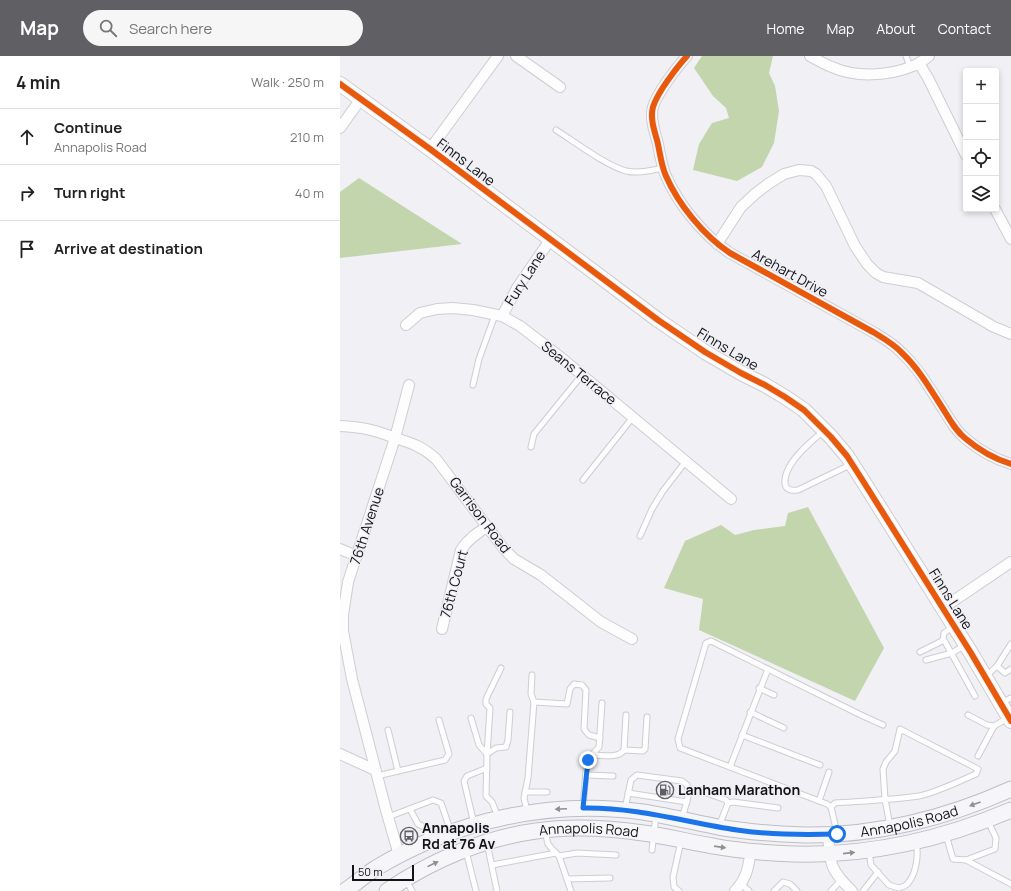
<!DOCTYPE html>
<meta charset="utf-8">
<style>
body{margin:0;font-family:Manrope,sans-serif;background:#f6f6f6;color:#222}
.controls{position:absolute;right:12px;top:12px;display:grid;overflow:hidden;border-radius:4px;box-shadow:0 2px 6px #0003}
.controls button{width:36px;height:36px;display:grid;place-items:center;padding:0;border:0;border-bottom:1px solid #e0e0e0;background:#fff;color:#222;font:20px sans-serif}
.scale{position:absolute;left:12px;bottom:10px;width:62px;box-sizing:border-box;padding-left:4px;border:2px solid #131316;border-top:0;font-size:11px;line-height:14px;white-space:nowrap;color:#131316;-webkit-text-stroke:3px #efeff6;paint-order:stroke}
.stop{position:absolute;width:12px;height:12px;margin:-9px;border:3px solid #1a73e8;border-radius:50%;background:#fff}
.stop.end{background:#1a73e8;border-color:#fff;box-shadow:0 1px 4px #0008}
.list{margin:0;padding:0;list-style:none}
h2{display:flex;justify-content:space-between;align-items:center;height:52px;margin:0;padding:0 16px;font-size:17px}
h2 small{font-size:13px;font-weight:400;color:#767676}
.list li{display:grid;grid-template-columns:26px 1fr auto;gap:12px;align-items:center;box-sizing:border-box;height:56px;padding:0 16px;border-top:1px solid #e0e0e0}
.list b{display:block;font-size:15px;white-space:nowrap}
.list p{margin:0;font-size:13px;white-space:nowrap;color:#767676}
.list em{font-size:13px;font-style:normal;color:#767676}
.icon{flex:none;width:22px;height:22px;fill:none;stroke:currentColor;stroke-width:2;stroke-linecap:round;stroke-linejoin:round}
.map{position:relative;flex:none;width:671px;height:835px;overflow:hidden}
header{display:flex;align-items:center;gap:24px;box-sizing:border-box;height:56px;padding:0 20px;background:#606064;color:#fff}
header strong{font-size:19px}
nav{display:flex;gap:22px;margin-inline-start:auto;font-size:14px}
.search{width:280px;height:36px;background:#f6f6f6;display:flex;align-items:center;gap:10px;box-sizing:border-box;padding:0 14px;border-radius:22px;color:#767676;font-size:15px}
main{display:flex}
aside{flex:1;background:#fff}
.map>svg:first-child{display:block}
.forest{fill:#c2d5ad}
.lines{fill:none;stroke-linecap:round;stroke-linejoin:round}
.lane-casing{stroke:#cecdd1;stroke-width:7}
.street-casing{stroke:#cecdd1;stroke-width:12}
.secondary-casing{stroke:#cecdd1;stroke-width:16}
.primary-casing{stroke:#bebec6;stroke-width:17}
.lane{stroke:#fdfdfe;stroke-width:5}
.street{stroke:#fdfdfe;stroke-width:10}
.secondary{stroke:#fdfdfe;stroke-width:14}
.primary{stroke:#f6f6f9;stroke-width:15}
.cycleway-casing{stroke:#efeff6;stroke-width:8}
.cycleway{stroke:#e8590c;stroke-width:6}
.oneway{fill:#909093}
.route{stroke:#1a73e8;stroke-width:5}
.labels{text-anchor:middle;stroke-width:3;stroke-linejoin:round;paint-order:stroke}
.street-label{font-size:14px;fill:#131316;stroke:#efeff6}
.poi-label{font-size:14px;font-weight:bold;fill:#131316;stroke:#efeff6;text-anchor:start}
</style>
<header>
<strong>Map</strong>
<div class="search"><svg class="icon" aria-label="search" viewBox="0 0 24 24"><circle cx="10" cy="10" r="6"/><path d="M15 15l6 6"/></svg>Search here</div>
<nav><a>Home</a><a>Map</a><a>About</a><a>Contact</a></nav>
</header>
<main>
<aside>
<h2>4 min<small>Walk · 250 m</small></h2>
<ul class="list">
<li><svg class="icon" aria-label="ahead" viewBox="0 0 24 24"><path d="M12 20V5M6 11l6-6 6 6"/></svg><div><b>Continue</b><p>Annapolis Road</p></div><em>210 m</em></li>
<li><svg class="icon" aria-label="right" viewBox="0 0 24 24"><path d="M7 20v-9h11M14 6l5 5-5 5"/></svg><div><b>Turn right</b></div><em>40 m</em></li>
<li><svg class="icon" aria-label="arrive" viewBox="0 0 24 24"><path d="M6 21V4h12l-3 4 3 4H6"/></svg><div><b>Arrive at destination</b></div></li>
</ul>
</aside>
<div class="map">
<svg width="671" height="835" viewBox="0 0 671 835">
<rect width="100%" height="100%" fill="#f0f0f5"/>
<g class="forest">
<polygon points="362,0 433,0 429,17 435,30 439,55 434,87 422,111 397,125 353,114 359,88 372,67 389,62 386,52 373,40 354,12"/>
<polygon points="19,122 122,188 0,202 0,136"/>
<polygon points="468,451 544,592 515,645 359,574 363,543 324,532 345,485 381,469 395,479 414,474 445,470 448,457"/>
</g>
<g class="lines">
<defs>
<g id="lane">
<polyline points="566,0 570,11"/>
<path d="M216,74C235,86 265,109 286,115C298,118 312,114 324,112"/>
<polyline points="133,329 139,303 155,259"/>
<path d="M484,375C470,386 443,408 445,428C446,434 452,435 458,434L512,408"/>
<polyline points="191,391 194,378 242,319"/>
<polyline points="243,424 293,361"/>
<polyline points="300,480 312,453 323,435 346,405"/>
<polyline points="603,584 604,577 614,570"/>
<polyline points="580,596 604,584 635,640"/>
<polyline points="586,604 612,597 625,589"/>
<polyline points="657,610 665,617 671,613"/>
<polyline points="192,619 191,638 194,646 227,648 230,633 234,628 242,629 246,634 244,673 249,679 260,682"/>
<polyline points="646,620 657,610 671,588"/>
<polyline points="419,632 434,639"/>
<polyline points="661,647 671,642"/>
<polyline points="410,656 444,672"/>
<polyline points="628,659 647,669 654,670 668,662"/>
<polyline points="131,662 139,689 147,698 150,652 146,648 146,643 161,612"/>
<polyline points="48,674 58,715"/>
<polyline points="402,679 480,709"/>
<polyline points="284,694 303,695 305,693 307,661"/>
<path d="M253,699C263,699 278,703 284,694L286,659"/>
<polyline points="638,700 654,670"/>
<polyline points="390,711 428,613"/>
<polyline points="246,719 273,720"/>
<polyline points="37,720 105,704 109,698 99,664"/>
<polyline points="185,736 207,736"/>
<polyline points="364,736 386,744 388,747"/>
<polyline points="288,737 347,746"/>
<polyline points="479,745 489,716"/>
<polyline points="243,751 247,704 259,691 262,647"/>
<path d="M491,751L495,747C523,745 551,744 579,740C595,737 620,725 636,718L638,713L560,673L555,695L546,706L543,713L545,743L550,770"/>
<polyline points="70,753 78,768 84,771 89,783"/>
<polyline points="285,753 291,724 297,719 342,725 347,729 349,737 342,763"/>
<polyline points="187,755 184,742 188,722 194,646"/>
<polyline points="48,761 93,744 101,747 111,776"/>
<polyline points="158,761 152,746 146,740 147,698 156,692 166,691 168,684 170,656"/>
<polyline points="134,768 124,725 127,720 147,712"/>
<polyline points="379,770 388,747 393,746 438,752"/>
<polyline points="205,775 208,788 213,794 219,800 231,835"/>
<polyline points="497,777 491,751 487,748 340,692 338,683 366,587 371,585 523,660 543,669"/>
<polyline points="606,779 613,803 626,804 655,793 656,782 648,765"/>
<polyline points="147,787 157,835"/>
<polyline points="312,794 316,759"/>
<polyline points="126,795 136,835"/>
<path d="M529,795L531,809L549,829L559,832C562,831 566,830 568,827C576,818 579,799 576,787"/>
<polyline points="219,800 237,797 276,799"/>
<polyline points="626,804 671,828"/>
<polyline points="152,809 216,797"/>
<polyline points="227,823 270,822"/>
<polyline points="66,824 72,835"/>
<polyline points="401,828 409,835"/>
<polyline points="339,835 334,831 333,821 341,785"/>
<polyline points="434,835 443,826 450,828 457,835"/>
<polyline points="491,835 501,824"/>
<polyline points="523,835 538,816"/>
</g>
<g id="street">
<polyline points="176,0 220,31"/>
<path d="M347,0C337,11 317,37 313,51C310,61 314,74 317,84C320,96 321,109 326,120C338,148 364,180 390,197L533,276C543,282 554,288 562,297C580,314 592,336 605,356C611,366 617,376 626,383C639,394 655,403 671,408"/>
<path d="M470,0C477,4 484,8 492,11C516,22 549,20 573,10C579,8 584,4 589,0"/>
<polyline points="579,7 588,22 626,99"/>
<polyline points="0,72 20,44"/>
<polyline points="90,93 158,0"/>
<polyline points="655,153 671,183"/>
<polyline points="377,188 401,151 415,138 428,128 444,118 459,114 471,115 476,118 486,130 515,190 527,208 536,217 543,221 578,227 654,271 671,278"/>
<polyline points="162,260 177,232 210,184"/>
<polyline points="66,269 80,257 97,253 113,252 133,254 162,260 180,270 224,304 391,443"/>
<path d="M0,370C22,371 35,374 55,382C72,387 83,391 96,403L164,493L174,503L201,519L261,566L292,583"/>
<polyline points="0,493 17,500"/>
<polyline points="603,552 671,506"/>
<path d="M102,573L121,494C128,483 137,477 147,471"/>
<polyline points="0,698 35,714"/>
<path d="M488,778C490,808 490,814 512,835"/>
<polyline points="59,799 46,754 12,623 3,575 3,559 8,526 55,382 69,329"/>
<path d="M395,835C407,822 408,812 411,795"/>
</g>
<polyline id="secondary" points="0,28 90,93 318,264 365,296 401,317 425,329 445,341 464,354 491,381 507,400 523,425 631,597 671,665"/>
<g id="primary">
<path id="s1" d="M5,835C15,828 25,819 36,812C116,764 211,743 303,756C328,760 353,766 378,771C407,776 436,778 465,779C535,780 607,762 671,733"/>
<path id="s2" d="M47,835C90,805 144,782 196,775C231,770 268,772 303,777C326,780 349,786 373,790C399,795 427,797 454,798C530,800 601,784 671,754"/>
</g>
</defs>
<use href="#lane" class="lane-casing"/>
<use href="#street" class="street-casing"/>
<use href="#secondary" class="secondary-casing"/>
<use href="#primary" class="primary-casing"/>
<use href="#lane" class="lane"/>
<use href="#street" class="street"/>
<use href="#secondary" class="secondary"/>
<use href="#primary" class="primary"/>
<defs>
<g id="cycleway">
<path d="M347,0C337,11 317,37 313,51C310,61 314,74 317,84C320,96 321,109 326,120C338,148 364,180 390,197L533,276C543,282 554,288 562,297C580,314 592,336 605,356C611,366 617,376 626,383C639,394 655,403 671,408"/>
<polyline points="0,28 90,93 318,264 365,296 401,317 425,329 445,341 464,354 491,381 507,400 523,425 631,597 671,665"/>
</g>
</defs>
<use href="#cycleway" class="cycleway-casing"/>
<use href="#cycleway" class="cycleway"/>
</g>
<defs><path id="oneway-solid" d="M-6-.8H1V-3.2L6.5 0L1 3.2V.8H-6Z"/></defs>
<g class="oneway">
<use href="#oneway-solid" transform="translate(635 748) rotate(160)"/>
<use href="#oneway-solid" transform="translate(221 753) rotate(177)"/>
<use href="#oneway-solid" transform="translate(380 791) rotate(8)"/>
<use href="#oneway-solid" transform="translate(509 797) rotate(-6)"/>
<use href="#oneway-solid" transform="translate(93 808) rotate(-26)"/>
</g>
<g class="lines">
<path class="route" d="M248,704L243,752C296,751 345,766 397,774C430,779 464,779 497,778"/>
</g>
<defs>
<symbol id="fuel-ring" viewBox="-11 -11 22 22"><circle r="9.5" fill="#efeff6" stroke="#606064" stroke-width="1.5"/><path d="M-5.5-6h7V0h2V4h1.3V-2.5L3-4.5l.8-.8L6-3V5H2.5V1h-1V6h-7ZM-4.2-4.7v3.2H.2V-4.7Z" fill="#606064"/></symbol>
<symbol id="bus-ring" viewBox="-11 -11 22 22"><circle r="9.5" fill="#efeff6" stroke="#606064" stroke-width="1.5"/><path d="M-5-6H5V4H4V6H2V4H-2V6H-4V4H-5ZM-3.5-4V0h7V-4ZM-3.5 1.2v1.5H-2V1.2ZM2 1.2v1.5H3.5V1.2Z" fill="#606064"/></symbol>
</defs>
<g fill-rule="evenodd">
<use href="#fuel-ring" x="315" y="724" width="20" height="20"/>
<use href="#bus-ring" x="59" y="770" width="20" height="20"/>
</g>
<g class="labels">
<g class="street-label">
<text transform="translate(126 106) rotate(37)" y="5">Finns Lane</text>
<text transform="translate(450 217) rotate(29)" y="5">Arehart Drive</text>
<text transform="translate(185 222) rotate(-57)" y="5">Fury Lane</text>
<text transform="translate(388 293) rotate(31)" y="5">Finns Lane</text>
<text transform="translate(239 317) rotate(39)" y="5">Seans Terrace</text>
<text transform="translate(140 459) rotate(53)" y="5">Garrison Road</text>
<text transform="translate(27 470) rotate(-72)" y="5">76th Avenue</text>
<text transform="translate(114 528) rotate(-75)" y="5">76th Court</text>
<text transform="translate(611 543) rotate(58)" y="5">Finns Lane</text>
<text dy="5" stroke="none"><textPath href="#s1" startOffset="586">Annapolis Road</textPath></text>
<text dy="5" stroke="none"><textPath href="#s2" startOffset="215">Annapolis Road</textPath></text>
</g>
<g class="poi-label">
<text x="338" y="739">Lanham Marathon</text>
<text x="82" y="777">Annapolis<tspan x="82" dy="16">Rd at 76 Av</tspan></text>
</g>
</g>
</svg>
<div class="controls">
<button>+</button>
<button>−</button>
<button><svg class="icon" aria-label="locate" viewBox="0 0 24 24"><circle cx="12" cy="12" r="6"/><path d="M12 2v4M12 18v4M2 12h4M18 12h4"/></svg></button>
<button><svg class="icon" aria-label="layers" viewBox="0 0 24 24"><path d="M12 4l9 5-9 5-9-5zM3 14l9 5 9-5"/></svg></button>
</div>
<div class="scale">50 m</div>
<div class="stop" style="left:497px;top:778px"></div>
<div class="stop end" style="left:248px;top:704px"></div>
</div>
</main>
